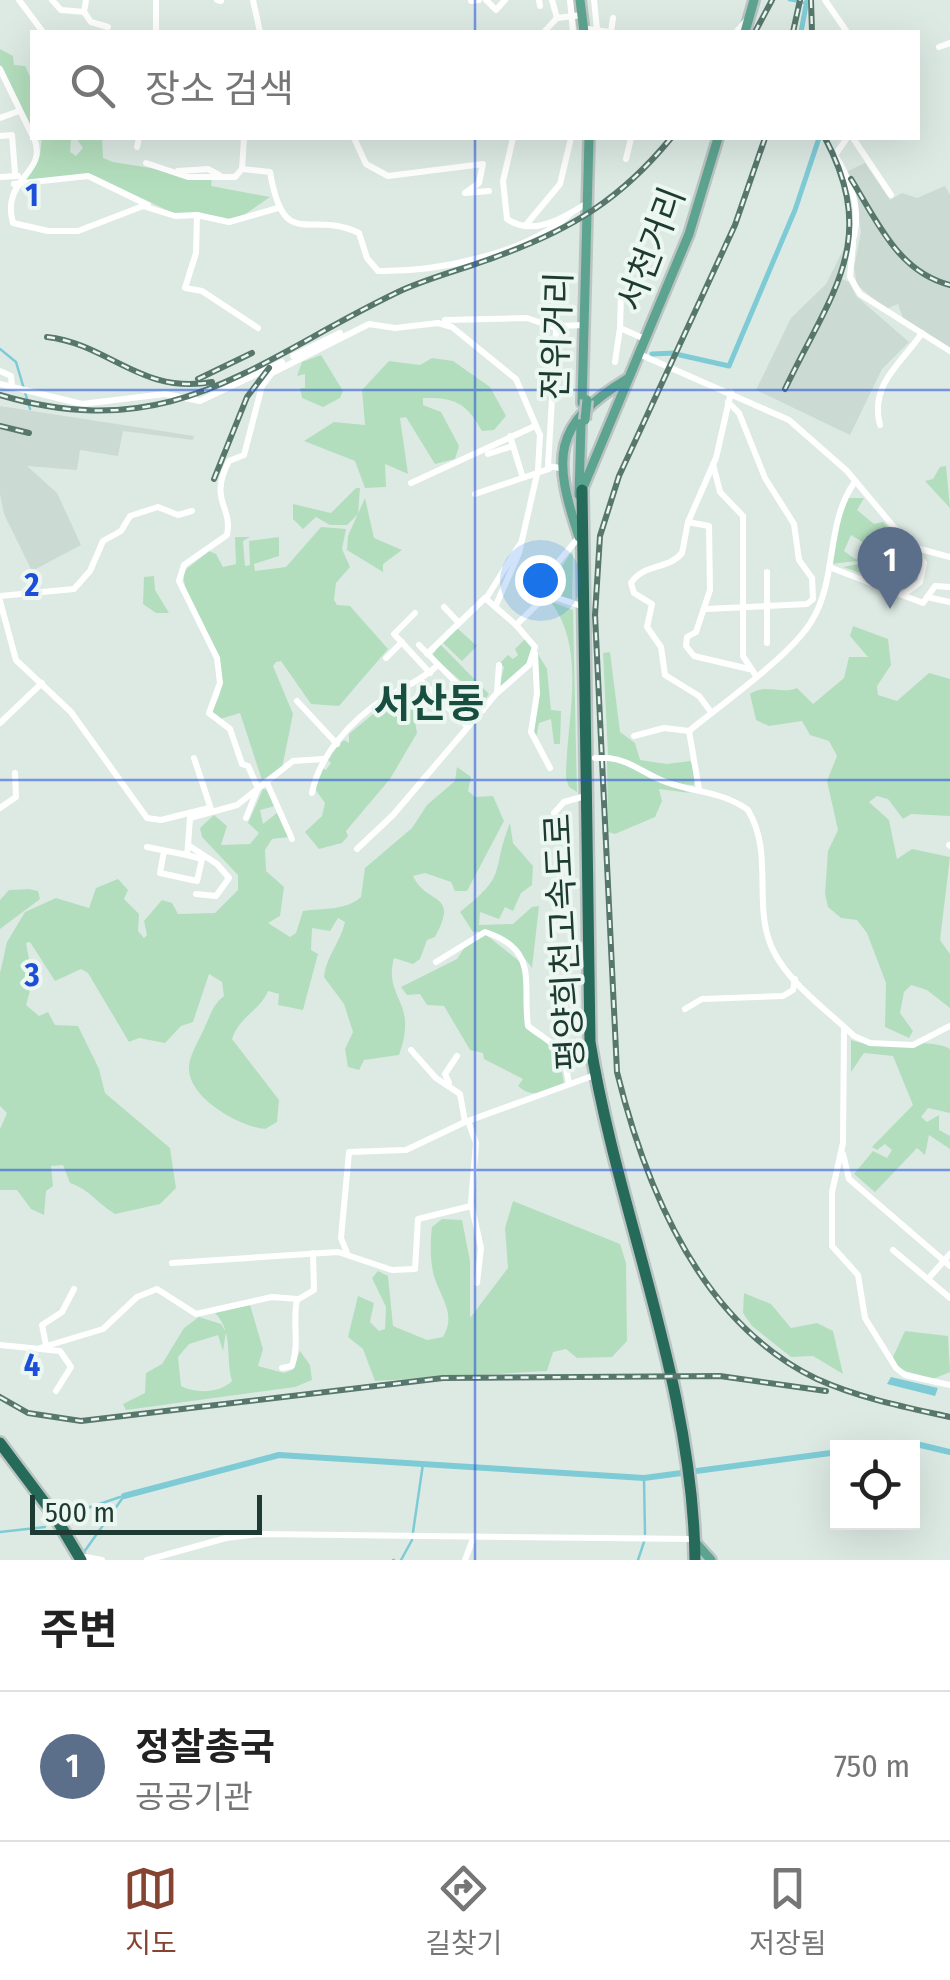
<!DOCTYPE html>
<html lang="ko">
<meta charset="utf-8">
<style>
body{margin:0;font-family:"Fira Sans Condensed","Noto Sans KR",sans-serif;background:#f2f2f2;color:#222}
.controls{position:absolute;right:30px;bottom:30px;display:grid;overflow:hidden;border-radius:0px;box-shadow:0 10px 40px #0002}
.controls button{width:90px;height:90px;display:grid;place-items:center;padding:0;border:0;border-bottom:2px solid #e0e0e0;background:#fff;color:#222;font:50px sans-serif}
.scale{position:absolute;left:30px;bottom:25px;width:232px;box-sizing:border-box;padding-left:10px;border:5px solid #1d3b32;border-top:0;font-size:28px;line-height:35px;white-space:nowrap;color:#1d3b32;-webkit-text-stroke:8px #edf7f2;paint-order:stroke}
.you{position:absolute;left:540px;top:580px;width:35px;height:35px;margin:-25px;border:8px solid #fff;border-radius:50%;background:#1a73e8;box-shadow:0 0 0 15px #1a73e833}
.badge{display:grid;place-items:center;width:65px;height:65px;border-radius:50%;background:#854432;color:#fff;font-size:32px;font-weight:700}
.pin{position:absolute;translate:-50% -82px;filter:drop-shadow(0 2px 5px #0008)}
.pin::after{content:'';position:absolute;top:52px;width:35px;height:30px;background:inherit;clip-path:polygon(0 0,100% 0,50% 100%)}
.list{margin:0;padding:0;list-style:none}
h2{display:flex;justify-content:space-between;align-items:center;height:130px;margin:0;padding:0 40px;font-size:42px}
h2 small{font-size:32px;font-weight:400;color:#767676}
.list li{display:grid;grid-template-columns:65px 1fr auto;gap:30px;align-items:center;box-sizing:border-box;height:150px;padding:0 40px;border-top:2px solid #e0e0e0}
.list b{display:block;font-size:38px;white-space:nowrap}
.list p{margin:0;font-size:32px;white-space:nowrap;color:#767676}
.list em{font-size:32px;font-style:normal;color:#767676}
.icon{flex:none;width:55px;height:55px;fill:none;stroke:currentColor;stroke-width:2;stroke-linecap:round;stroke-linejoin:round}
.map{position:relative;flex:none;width:950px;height:1560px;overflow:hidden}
.search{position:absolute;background:#fff;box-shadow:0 10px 40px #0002;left:30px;right:30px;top:30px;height:110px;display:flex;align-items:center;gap:25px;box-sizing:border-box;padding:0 35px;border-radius:0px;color:#767676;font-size:38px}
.sheet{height:280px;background:#fff}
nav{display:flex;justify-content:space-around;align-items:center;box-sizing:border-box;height:140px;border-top:2px solid #e0e0e0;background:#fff;font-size:28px;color:#767676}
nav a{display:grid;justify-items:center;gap:5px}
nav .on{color:#854432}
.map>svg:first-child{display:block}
.built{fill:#cbdad3}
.green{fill:#b3debd}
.water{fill:#7ecbd6}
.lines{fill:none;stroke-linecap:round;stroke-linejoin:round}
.stream{stroke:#7ecbd6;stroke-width:2.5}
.canal{stroke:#7ecbd6;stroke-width:5}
.river{stroke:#7ecbd6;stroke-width:6}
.major-casing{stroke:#bbc4c2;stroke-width:14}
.highway-casing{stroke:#bbc4c2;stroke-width:16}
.minor{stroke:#fff;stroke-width:6}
.major{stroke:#5da490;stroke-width:9}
.highway{stroke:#266a5a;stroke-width:11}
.rail-casing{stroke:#57776d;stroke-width:6}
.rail{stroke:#edf7f2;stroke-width:2.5;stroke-dasharray:8;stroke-linecap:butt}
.major-bridge-casing{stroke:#bbc4c2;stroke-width:14;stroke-linecap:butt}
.minor-bridge{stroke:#fff;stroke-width:6}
.major-bridge{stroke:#5da490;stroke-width:9}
.grid{fill:none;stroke:#1d4ed8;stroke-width:2.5;stroke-opacity:0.55}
.labels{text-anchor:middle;stroke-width:8;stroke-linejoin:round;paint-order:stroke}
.street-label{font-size:35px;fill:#1d3b32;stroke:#edf7f2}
.quarter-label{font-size:40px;font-weight:bold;fill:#184e3f;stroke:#edf7f2}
.grid-label{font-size:32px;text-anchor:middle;font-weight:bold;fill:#1d4ed8;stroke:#edf7f2;stroke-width:8;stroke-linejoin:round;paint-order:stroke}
</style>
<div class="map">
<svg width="950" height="1560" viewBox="0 0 950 1560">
<rect width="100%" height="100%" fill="#ddeae4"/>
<g class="built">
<polygon points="865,163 890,200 902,193 917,198 945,186 950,195 950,350 903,318 898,304 886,309 857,285 854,267 861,232 854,185 846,172"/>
<polygon points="844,248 847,255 837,277 849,282 856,296 909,342 882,369 850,435 756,390 791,318 826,284"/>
<polygon points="0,406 194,436 193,440 123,431 118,456 80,450 77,470 27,466 57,493 81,545 32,571 4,514 0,494"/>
</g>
<g class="green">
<polygon points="0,49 13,56 14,65 25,66 32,81 32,130 0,65"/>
<polygon points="42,138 71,138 70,152 76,156 83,148 76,138 102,138 103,158 113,162 212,178 211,186 270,197 238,219 221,219 173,213 91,174 25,181 40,155"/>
<polygon points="321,355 343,391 340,398 323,407 302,398 300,388 305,388 305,374 297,376 302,362"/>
<path d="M432,358L453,361L490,387L506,416L494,430L482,431C467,403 454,397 423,398V405L441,412L459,446L455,459L435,464L406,417L400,418L408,474L385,464L386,487L365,488L355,461L304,441L334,422L365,425L362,390L389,361L420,365Z"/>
<polygon points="946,466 950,508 925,481 933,479 940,467"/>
<polygon points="356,488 360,488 358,514 347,525 330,525 316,517 303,529 293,519 293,504 331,513"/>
<polygon points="365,498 374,538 402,550 383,564 383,572 347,550 348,536"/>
<polygon points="848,498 864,498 857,510 874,524 883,522 922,563 921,577 906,590 875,574 872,577 843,567 859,564 870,556 869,546 851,535 844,551 858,561 866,551 865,560 831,564 835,526"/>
<path d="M321,527L346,529L342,549L350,567L336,583L334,600L337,605L350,606L388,649L339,706L311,704L281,661L276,662L273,666L293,714L282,768L262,780L240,713L220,719L211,715C214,705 222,695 221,684C220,649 179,596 184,571L209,551L216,554L223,567L236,564L235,537H250L243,541L245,566L250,565L249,541L279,537V556L254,564L255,571L286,567Z"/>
<polygon points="571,552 573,554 572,599 552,595 549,587"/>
<polygon points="154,576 155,590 169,613 156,613 143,604 144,577"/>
<path d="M550,601L573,610L577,792L569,787L566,778C566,720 588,650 550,601Z"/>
<path d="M853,626L888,639L891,665L877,686L878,695L897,701L929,673L950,679V816L911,814L903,819L888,799L877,796L869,802L889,820L897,859L912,849L950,857L940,940L950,954V1008L927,990L911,985L904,992L900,1013L913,1031L909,1038L885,1027L886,983L867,933L857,920L841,918L828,907L825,894L828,851L838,830L827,781L837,756L829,741L810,735L802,721L769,726L756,720L750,694C764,683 781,695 797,688L813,704L844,678L849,657H868L850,636Z"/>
<polygon points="457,628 477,646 462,661 443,643"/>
<polygon points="525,639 532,646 530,661 499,688 504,667 500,663 508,655 513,659 518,655 515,649"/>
<polygon points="440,644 489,694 484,701 432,656"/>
<path d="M610,652L620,732L635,743L640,760L667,764L690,761L696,770L694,785C662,785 639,760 608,755L603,653Z"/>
<polygon points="538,654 547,669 551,710 561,711 560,744 554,744 551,719 539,723 536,738 533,732"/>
<polygon points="385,704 386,709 413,710 417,733 390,779 346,831 348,836 342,843 319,849 305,832 322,816 325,803 315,789 320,767 326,770 331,763 326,758 344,740 349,743 349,734"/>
<polygon points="607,760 621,761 690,793 659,789 662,801 655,817 615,834 608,832"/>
<path d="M457,767L471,777L468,791L475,797L493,796L504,821L467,891H455L451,882L425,873L413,876C427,906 460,891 435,937L427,940L420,959L413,964L394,958C383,999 419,1000 399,1055L364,1060L359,1070L348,1067L345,1049L353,1032L344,1004L324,977C326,957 340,943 345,922L338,918L330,931L312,928L311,950L318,954L303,1010L278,1005L279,994L268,991C259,1012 241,1014 232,1039L279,1100L277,1122L265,1129C240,1127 186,1097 189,1066C190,1054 199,1040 204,1029C210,1016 213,1004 224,996L222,982L209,974L193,1022L181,1026L165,1043L139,1038L129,1042L88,973L81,969L55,981L30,942L26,943L33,980L26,1005L39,1016L48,1012L55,1025L78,1026L99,1069L105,1093L170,1148L176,1188L160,1204L115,1214C98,1204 89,1189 70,1183L63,1165L51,1166L53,1186L46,1191L44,1215L31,1209L17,1190H0V1129L7,1113L0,1106V973L7,942L25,912L56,898L89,908L96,888L118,879L128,890L124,899L139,914L138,931L144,938L147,935L144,921L162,900L172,903L178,914L215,913L238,890V875L202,837L200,828L214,815L227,826L221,845L250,844L259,833L248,823L263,789L268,790L275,806L260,810L263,824L278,812L289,837L272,839L265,850L266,871L284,887L280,916L268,923L290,937L296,933L303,911C323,908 345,911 361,897L365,868L412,828L427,805L455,781Z"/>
<path d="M510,823L513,843L533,866L532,885L521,893L513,911L505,907L499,919L480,912L479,925L513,924L532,907L539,906L532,968C519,949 497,930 473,932L460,912C510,873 490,873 510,823Z"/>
<polygon points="29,889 38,891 40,899 0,929 0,900 9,890"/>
<path d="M485,934L524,965L525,1022L559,1054L564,1084C546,1091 534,1100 518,1086L523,1079L484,1059L483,1053L470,1050L444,1006L427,1005L420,994L407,995L401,987L457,959L467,944Z"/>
<path d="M851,1040C882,1051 926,1036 950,1049V1113L928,1108L921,1117L927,1122L939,1115V1130L950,1136V1149L929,1135L925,1155L917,1148L875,1192L854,1174L873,1151L887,1158L892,1150L885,1144L877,1150L872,1147L913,1105L893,1056L864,1053L851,1072Z"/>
<path d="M513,1201L620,1244L626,1263L627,1341L612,1357L577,1358L566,1349L553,1352L547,1371L375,1381L363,1349L348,1337L358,1296L374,1303L370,1322L379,1331L385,1329L386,1307L372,1278L378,1271L388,1276L393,1326L427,1340L443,1337C457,1314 440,1297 434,1276C430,1261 430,1242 432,1227L442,1219L462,1220L470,1261V1318L508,1268L505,1228Z"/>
<polygon points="744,1293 771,1304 791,1328 817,1323 833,1331 843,1374 813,1356 791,1357 752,1326 743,1313"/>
<path d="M250,1305L263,1349L258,1366L284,1373L292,1370L300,1351L310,1365L312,1380L295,1387L126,1410L123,1404L145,1393L146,1373L162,1364L184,1328L199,1317L221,1324L226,1332L223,1351L218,1335L189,1344L178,1357L181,1386C196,1394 220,1393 232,1381C225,1356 234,1333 215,1313Z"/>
<polygon points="905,1331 948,1336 950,1372 933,1379 899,1369 893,1357"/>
</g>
<polygon class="water" points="891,1377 938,1388 935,1396 887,1384"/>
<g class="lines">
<g class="stream">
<polyline points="789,0 805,3"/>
<polyline points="0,349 16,362 30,409"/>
<polyline points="644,1478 645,1534"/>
<polyline points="64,1516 120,1497"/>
<polyline points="0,1532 45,1527"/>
<polyline points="413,1532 423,1464"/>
<polyline points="84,1552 124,1496"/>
<polyline points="393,1560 394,1560"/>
<polyline points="401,1560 412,1540"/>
<polyline points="638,1560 644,1542"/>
</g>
<g class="canal">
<polyline points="801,32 807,0"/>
<polyline points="652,354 675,353"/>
<polyline points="680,355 729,366 795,210 819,138"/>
</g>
<g class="river">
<polyline points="863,1448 912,1443 950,1452"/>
<polyline points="124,1496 279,1455 644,1478 838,1452"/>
</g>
<defs>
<g id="major">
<polyline points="580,0 584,32"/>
<polyline points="745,32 754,0"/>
<polyline points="582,403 589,138"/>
<polyline points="582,490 689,234 718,138"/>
<polyline points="579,495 581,423"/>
<path d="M579,537C553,458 551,425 627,379"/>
<polyline points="695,1542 711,1560"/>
</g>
<g id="highway">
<path d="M582,490L590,1042C618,1215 693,1382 695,1560"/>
<polyline points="0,1443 54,1515 81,1560"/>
</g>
</defs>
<use href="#major" class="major-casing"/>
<use href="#highway" class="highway-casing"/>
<g class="minor">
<polyline points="19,0 43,32"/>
<polyline points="52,0 61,10 84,12 91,22 108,27"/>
<polyline points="156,0 156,29"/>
<polyline points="217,0 221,1"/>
<polyline points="253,0 260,32"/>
<polyline points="486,0 496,10 505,0"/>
<polyline points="539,0 540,6"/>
<polyline points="552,0 557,18"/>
<polyline points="570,0 573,32"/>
<polyline points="594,0 597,29"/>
<polyline points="825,0 847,32"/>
<polyline points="471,1 479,0"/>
<polyline points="84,12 86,0"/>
<polyline points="588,29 609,32"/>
<polyline points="544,32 557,18 582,15"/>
<polyline points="611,32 613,18"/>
<polyline points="736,32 746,21"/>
<polyline points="939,47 950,43"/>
<polyline points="0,69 32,135"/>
<polyline points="0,118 19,111"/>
<polyline points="0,136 12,135 15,173"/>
<path d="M34,138C49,174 0,178 13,223L48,231H78L143,206L175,216L197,215L196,253L185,288L202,291L258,328"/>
<polyline points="354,138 366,164 388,176 483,164 479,183 465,193 489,191"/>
<path d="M513,138L503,181L507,219C533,237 564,218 587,203"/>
<path d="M847,138L835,155C853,183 863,214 851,246"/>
<polyline points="853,138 891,195"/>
<polyline points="137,147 139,138"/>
<polyline points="626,159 631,138"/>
<polyline points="146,163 188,177 235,177 242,169 244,138"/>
<path d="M242,169L270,172C284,253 308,209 359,233L367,258L378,271C436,272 528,254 571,213"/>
<polyline points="178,171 208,169 219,175"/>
<polyline points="0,177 18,176"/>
<polyline points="14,184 88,176 148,205"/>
<polyline points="197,215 229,222 278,208"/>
<polyline points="525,226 560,184 571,138"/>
<polyline points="853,243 850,277 860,294 950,351"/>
<polyline points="621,293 620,328 645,339"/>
<polyline points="445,320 527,318 556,328"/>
<polyline points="639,354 789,420 847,471 924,563 920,582 904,594"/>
<polyline points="293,356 340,333"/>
<polyline points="615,362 620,328"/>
<polyline points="0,371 11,376 12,387"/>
<polyline points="0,384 82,404 165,394 200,401 282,362"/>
<path d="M880,425C869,384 902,363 922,333"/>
<polyline points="510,436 522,475"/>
<polyline points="488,454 513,446"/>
<polyline points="713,464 720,492 743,516 743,656 756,676"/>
<polyline points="560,468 548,466 556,331 560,326 584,325"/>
<polyline points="411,483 535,426"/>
<polyline points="475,494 549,469"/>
<polyline points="688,522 709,526 710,590 696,632 687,637 686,646 694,656 749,669"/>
<polyline points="579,537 554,567 546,588 549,595 581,606"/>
<polyline points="913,547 950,557"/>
<polyline points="829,567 923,603 935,586 950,587"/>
<polyline points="767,572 767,643"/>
<polyline points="0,596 74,589 90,571 103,541 121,531 130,516 158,507 178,515 192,511"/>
<polyline points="487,597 520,544"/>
<polyline points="927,597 950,602"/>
<polyline points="0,601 16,660 71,712 147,818 161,820 209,808"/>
<polyline points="444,607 459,623"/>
<polyline points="706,609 807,604 813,599 812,578 799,560 794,524 765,478 739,413 728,402"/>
<polyline points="415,613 394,634 430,673"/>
<polyline points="419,645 483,710"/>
<polyline points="427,654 485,598 516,625"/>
<polyline points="535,654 537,694 531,732 550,768"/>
<polyline points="386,658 402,642"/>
<polyline points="421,681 468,727"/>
<polyline points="497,692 499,665"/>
<polyline points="297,701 337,744"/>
<path d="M711,712L699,696L665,675L661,647L647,627L652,604L634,593L631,583C644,563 668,570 682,553L688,522L716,458L731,392"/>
<polyline points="0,723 42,683"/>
<path d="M689,731C722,704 790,656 811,622C838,579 825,525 854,483"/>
<polyline points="634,736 664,728 689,731 699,789"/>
<polyline points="194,758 211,809"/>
<path d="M608,758C631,760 645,775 666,782C695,793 722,791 748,810C775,855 751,908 774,952C790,984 829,1012 854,1036L870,1043L913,1045L950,1026"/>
<polyline points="267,783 292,839"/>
<path d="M312,793C319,756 351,720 384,699C403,687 421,681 438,665"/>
<polyline points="0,808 16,797 15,773"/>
<polyline points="554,813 564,802 585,796"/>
<path d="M246,818L258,788L248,766L242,764L230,729L209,713L220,683L217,658L179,581L184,565L227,535C233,505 208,502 229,461L244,455L262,386L272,373L369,324L395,328L438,323L452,327L516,379L540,435L538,470L519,553L496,605"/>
<polyline points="949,845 950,846"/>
<polyline points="147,847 187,855"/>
<polyline points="357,849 393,815 496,694 529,665 535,647 516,625 548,594"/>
<polyline points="164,851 160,873 197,881 202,859 187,855 188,845"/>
<polyline points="196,894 216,896 229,878 217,864 188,845 190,818 237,805 293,761 323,759"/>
<path d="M436,962L485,932C540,950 522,983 528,1026C558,1049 563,1044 569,1084"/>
<polyline points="685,1009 702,999 783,996 793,990 795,979"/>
<polyline points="844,1028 843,1143 832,1192 832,1246 858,1275 865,1318 896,1368 905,1375 950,1385"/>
<polyline points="411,1050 436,1078 460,1094 465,1122"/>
<polyline points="449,1083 445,1074 457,1056"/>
<polyline points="468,1121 476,1143 471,1203 481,1248 477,1283"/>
<polyline points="843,1154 849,1179 950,1266"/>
<polyline points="893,1250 950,1298"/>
<polyline points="347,1253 341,1238 349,1152 406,1150 465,1122 595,1075"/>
<polyline points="172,1263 338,1252 392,1270 415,1269 418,1219 471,1206"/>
<polyline points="928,1279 950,1254"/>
<polyline points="0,1345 60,1351 71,1367 56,1391"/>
<polyline points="46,1345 42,1325 62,1312 74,1289"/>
<polyline points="40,1348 103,1329 137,1297 157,1289 196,1314 272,1297 298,1299"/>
<path d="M282,1368L292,1366C300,1342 292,1324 297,1300L314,1290L313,1253"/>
<polyline points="86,1557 102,1560"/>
<polyline points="147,1560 226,1538 258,1534 692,1539"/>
<polyline points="465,1560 474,1536"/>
</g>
<use href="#major" class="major"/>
<use href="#highway" class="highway"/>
<defs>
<g id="rail">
<polyline points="811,0 812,32"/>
<polyline points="755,32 772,0"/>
<polyline points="793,32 800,0"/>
<path d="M765,138L735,225L619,476L600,536L595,615L617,1072C646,1190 702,1324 817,1379C859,1398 905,1407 950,1417"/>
<path d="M851,179C877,221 898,272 950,285"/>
<path d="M47,337C109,344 141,395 212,382"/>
<polyline points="198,379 252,353"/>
<path d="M785,389C831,293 880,242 825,138"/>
<path d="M0,395C173,446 254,361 398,292C430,277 465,269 498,256C572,229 621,199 671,138"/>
<polyline points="0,426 29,433"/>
<polyline points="214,479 247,397 269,368"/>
<polyline points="0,1397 28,1413 81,1421 443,1378 720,1376 826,1391"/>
</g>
</defs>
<use href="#rail" class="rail-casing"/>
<use href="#rail" class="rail"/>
<defs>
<polyline id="major-bridge" points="585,420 587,400"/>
</defs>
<use href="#major-bridge" class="major-bridge-casing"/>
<polyline class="minor-bridge" points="595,758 608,758"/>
<use href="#major-bridge" class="major-bridge"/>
</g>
<path class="grid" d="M475,0V32M475,138V1560M0,390H950M0,780H950M0,1170H950"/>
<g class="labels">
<g class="street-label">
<text transform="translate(651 249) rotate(-69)" y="12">서천거리</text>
<text transform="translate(557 336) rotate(-88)" y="12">전위거리</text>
<text transform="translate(564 942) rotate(-93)" y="12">평양희천고속도로</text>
</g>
<g class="quarter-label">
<text x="429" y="717">서산동</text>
</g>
</g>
<g class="grid-label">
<text x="32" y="206">1</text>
<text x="32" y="596">2</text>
<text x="32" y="986">3</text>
<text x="32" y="1376">4</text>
</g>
</svg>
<div class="controls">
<button><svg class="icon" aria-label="locate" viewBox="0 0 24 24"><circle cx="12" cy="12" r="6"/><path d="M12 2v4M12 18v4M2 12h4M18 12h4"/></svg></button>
</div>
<div class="scale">500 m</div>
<div class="you"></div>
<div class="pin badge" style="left:890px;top:609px;background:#5c6f8a">1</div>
<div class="search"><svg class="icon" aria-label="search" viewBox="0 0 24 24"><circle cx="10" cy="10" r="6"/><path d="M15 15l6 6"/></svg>장소 검색</div>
</div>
<section class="sheet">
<h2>주변<small></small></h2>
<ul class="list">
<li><span class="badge" style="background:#5c6f8a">1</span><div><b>정찰총국</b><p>공공기관</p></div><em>750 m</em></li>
</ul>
</section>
<nav>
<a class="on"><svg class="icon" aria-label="map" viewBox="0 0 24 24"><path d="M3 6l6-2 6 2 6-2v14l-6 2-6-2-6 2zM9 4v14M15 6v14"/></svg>지도</a>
<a><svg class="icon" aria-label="directions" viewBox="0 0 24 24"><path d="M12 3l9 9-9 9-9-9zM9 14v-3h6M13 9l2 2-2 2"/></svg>길찾기</a>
<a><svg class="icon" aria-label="saved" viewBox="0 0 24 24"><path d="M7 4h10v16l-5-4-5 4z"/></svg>저장됨</a>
</nav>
